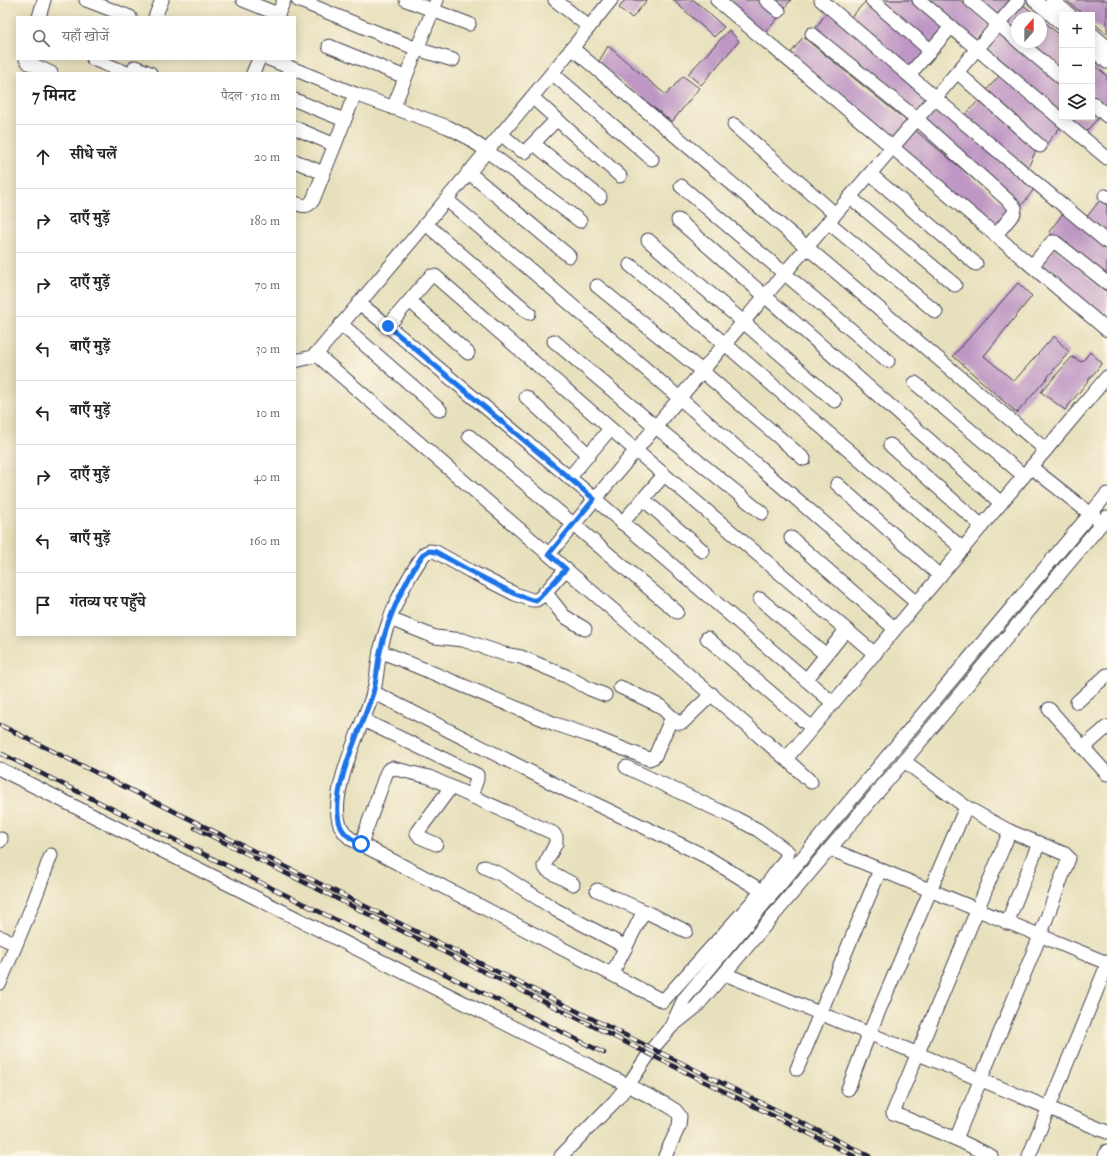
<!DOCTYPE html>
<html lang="hi">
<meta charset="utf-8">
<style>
body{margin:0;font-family:"IM FELL Double Pica","Noto Serif Devanagari",serif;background:#f2f2f2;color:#222}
.controls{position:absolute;right:12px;top:12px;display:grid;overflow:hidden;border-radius:0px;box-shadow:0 2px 10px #0003}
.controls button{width:36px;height:36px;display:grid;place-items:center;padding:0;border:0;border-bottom:1px solid #e0e0e0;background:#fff;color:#222;font:20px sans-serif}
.compass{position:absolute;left:1011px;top:12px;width:36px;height:36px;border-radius:50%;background:#fff;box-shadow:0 2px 10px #0003;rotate:21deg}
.stop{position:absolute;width:12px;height:12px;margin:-9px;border:3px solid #1a73e8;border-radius:50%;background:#fff}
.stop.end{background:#1a73e8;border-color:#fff;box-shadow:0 1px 4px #0008}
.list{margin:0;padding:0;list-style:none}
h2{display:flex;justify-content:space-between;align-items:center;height:52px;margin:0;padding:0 16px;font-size:17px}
h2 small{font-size:13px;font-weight:400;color:#767676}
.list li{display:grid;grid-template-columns:26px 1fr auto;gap:12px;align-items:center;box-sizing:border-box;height:64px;padding:0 16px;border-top:1px solid #e0e0e0}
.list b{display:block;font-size:15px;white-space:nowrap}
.list em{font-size:13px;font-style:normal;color:#767676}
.icon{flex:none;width:22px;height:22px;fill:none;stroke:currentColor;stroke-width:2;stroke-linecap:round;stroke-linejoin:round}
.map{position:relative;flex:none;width:1107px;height:1156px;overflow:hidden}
.search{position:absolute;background:#fff;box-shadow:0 2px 10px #0003;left:16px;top:16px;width:280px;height:44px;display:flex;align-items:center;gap:10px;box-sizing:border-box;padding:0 14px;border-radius:0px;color:#767676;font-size:15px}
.panel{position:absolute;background:#fff;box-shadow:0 2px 10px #0003;left:16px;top:72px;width:280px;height:564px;border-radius:0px}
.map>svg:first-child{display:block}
.building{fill:#be97c4}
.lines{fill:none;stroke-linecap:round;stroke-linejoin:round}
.minor-casing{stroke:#403e4e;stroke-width:15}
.minor{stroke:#fff;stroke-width:13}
.rail-casing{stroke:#22223b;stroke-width:4.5}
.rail{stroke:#fcf5e5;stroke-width:3;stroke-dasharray:9;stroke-linecap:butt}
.route{stroke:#1a73e8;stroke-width:5}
</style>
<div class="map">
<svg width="1107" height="1156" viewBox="0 0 1107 1156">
<rect width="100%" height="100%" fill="#fcf5e5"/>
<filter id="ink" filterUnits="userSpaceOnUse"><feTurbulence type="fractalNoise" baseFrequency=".025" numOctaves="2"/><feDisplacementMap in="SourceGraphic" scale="8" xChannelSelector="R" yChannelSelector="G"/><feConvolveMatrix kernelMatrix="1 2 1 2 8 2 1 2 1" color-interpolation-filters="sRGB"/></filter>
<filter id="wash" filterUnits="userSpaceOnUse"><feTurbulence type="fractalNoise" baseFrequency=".012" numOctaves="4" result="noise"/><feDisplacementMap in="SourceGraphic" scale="16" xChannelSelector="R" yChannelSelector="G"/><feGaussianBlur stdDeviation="0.9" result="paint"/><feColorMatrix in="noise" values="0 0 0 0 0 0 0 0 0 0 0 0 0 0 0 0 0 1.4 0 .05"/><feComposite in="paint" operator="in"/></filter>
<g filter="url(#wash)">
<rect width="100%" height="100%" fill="#e7e0bc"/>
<g id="blocks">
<g class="building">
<polygon points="625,0 647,0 632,18 619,8"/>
<polygon points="673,0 694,0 724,27 714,37"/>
<polygon points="719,0 763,0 781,15 762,36"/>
<polygon points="769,0 791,0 782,11"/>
<polygon points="867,0 925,52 910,70 848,20"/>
<polygon points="875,0 912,0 947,27 931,47"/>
<polygon points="923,0 960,0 990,25 976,43"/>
<polygon points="978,0 1015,0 1000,19"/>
<polygon points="1066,0 1107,0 1107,34 1092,22 1092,15 1084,15"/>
<polygon points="1021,3 1039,18 1017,18 1017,37 1003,26"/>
<polygon points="828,11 933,97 916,116 813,31"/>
<polygon points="1041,19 1062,37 1062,73 1023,42 1041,42"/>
<polygon points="1000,29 1062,83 1062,117 1092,117 1092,109 1100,116 1083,135 990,57 992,54 983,46"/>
<polygon points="729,30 739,41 701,85 688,74"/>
<polygon points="803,37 909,123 891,144 788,57"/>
<polygon points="608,46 666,95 683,76 699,88 672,122 598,63"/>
<polygon points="1092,63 1107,76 1107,108 1092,96"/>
<polygon points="1000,75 1062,125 1045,146 984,93"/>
<polygon points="980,99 1037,148 1026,172 964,116"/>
<polygon points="933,105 1034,189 1019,209 922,120"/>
<polygon points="914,129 1012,211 995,232 897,148"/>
<polygon points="1100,200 1107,205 1107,237 1085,219"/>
<polygon points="1064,212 1107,248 1107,279 1049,232"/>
<polygon points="1055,248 1107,292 1107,326 1038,267"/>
<polygon points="1018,283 1032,296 984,356 1014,381 1054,336 1069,352 1017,413 953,356"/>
<polygon points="1090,352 1102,363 1065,410 1041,392 1072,357 1082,362"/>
</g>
</g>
</g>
<g filter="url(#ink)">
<use href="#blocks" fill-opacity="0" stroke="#403e4e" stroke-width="1"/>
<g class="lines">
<defs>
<g id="minor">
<polyline points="86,0 130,17"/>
<polyline points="243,0 278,14"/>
<polyline points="298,0 417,49 453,60"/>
<polyline points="406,0 469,24"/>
<polyline points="555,0 589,27"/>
<polyline points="717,0 892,147 1107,330"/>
<polyline points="766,0 779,11"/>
<polyline points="821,0 962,121 1107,242"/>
<polyline points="872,0 930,50"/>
<polyline points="919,0 1107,158"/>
<polyline points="970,0 1017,40"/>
<polyline points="1034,0 1062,24"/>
<polyline points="1052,0 1070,15"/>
<polyline points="39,17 44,0"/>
<polyline points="155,17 162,0"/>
<polyline points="277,17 284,0"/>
<polyline points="812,34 917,119 1012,204 1015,208 1014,213 996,235"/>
<polyline points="1092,34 1107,47"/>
<polyline points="1019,42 1062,78"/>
<polyline points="329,46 405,77"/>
<polyline points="572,48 1046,450"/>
<polyline points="1092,49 1107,62"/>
<polyline points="26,59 29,63 51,73"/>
<polyline points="93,59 127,73"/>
<polyline points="269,59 355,94 448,127 465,136 487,151 552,73 611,0"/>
<polyline points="135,67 150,73"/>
<polyline points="957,72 1040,146"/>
<polyline points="253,73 259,59"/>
<polyline points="552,73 652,159"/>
<polyline points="909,75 951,27"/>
<polyline points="532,97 620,176"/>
<polyline points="295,100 344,120"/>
<polyline points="1092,103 1107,116"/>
<polyline points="393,108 437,0"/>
<polyline points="734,125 835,214"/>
<polyline points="295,128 335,145"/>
<polyline points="501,134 520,150 525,152 557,119"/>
<polyline points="534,144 600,197"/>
<polyline points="295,161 323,173"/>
<polyline points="468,172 569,256"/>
<polyline points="870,174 976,264"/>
<polyline points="681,186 888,361"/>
<polyline points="1105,196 1107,197"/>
<polyline points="850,197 955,285"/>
<polyline points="447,200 546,283 917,603"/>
<path d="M295,203C303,206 307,208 313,200L355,94"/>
<polyline points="678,220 1001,503"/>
<polyline points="828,222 936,312"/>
<polyline points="426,224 529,313"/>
<polyline points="648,240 835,401"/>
<polyline points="630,265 725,344 963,549"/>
<polyline points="1032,266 1052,242 1055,242 1107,283"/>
<polyline points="597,286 702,371 804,459"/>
<polyline points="410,301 468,353"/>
<polyline points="359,303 388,326 595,499 833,703"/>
<polyline points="341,324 440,410"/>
<polyline points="388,326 428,279 431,276 435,276 641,455 875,654"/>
<polyline points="554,341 656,427 762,513"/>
<polyline points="316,354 786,759 811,782"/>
<polyline points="295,361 312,357 319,351 487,151 580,221"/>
<polyline points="915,383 1024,476"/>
<polyline points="526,397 589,455"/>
<polyline points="469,436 677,612"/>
<polyline points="890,445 982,526"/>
<polyline points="1031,467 1097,519"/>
<polyline points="569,478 610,429"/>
<polyline points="837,484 940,576"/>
<polyline points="643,499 703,551"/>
<polyline points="622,523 664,475"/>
<polyline points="791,538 895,629"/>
<polyline points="549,554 765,296 1019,0"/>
<path d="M566,569L541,597L536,600H532L515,594L470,571L436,552L430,551L425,553C404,582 388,617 380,652C377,666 377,681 373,694C362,726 330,790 339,822C341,829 345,834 351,839L663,1001L762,891L787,857L788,852L758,830L735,818L626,767"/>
<polyline points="545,592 564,616 585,629"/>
<polyline points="760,599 826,655"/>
<polyline points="390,619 435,637 463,640 504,654 521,657 566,676 590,689 605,695"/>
<polyline points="707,638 812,728"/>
<polyline points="380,651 555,724 588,735 649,759 654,757 656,754 672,717"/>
<polyline points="806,680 846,630"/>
<polyline points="620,687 660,706 677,722 680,723 683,722 712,694"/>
<polyline points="373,692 568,791 705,856 762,891"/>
<polyline points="1077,702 1107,675"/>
<polyline points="1049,709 1107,774"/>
<polyline points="363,720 477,775 477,779 471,796"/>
<polyline points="1083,748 1107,727"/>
<polyline points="786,759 1107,377"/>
<polyline points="904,761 966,807 1009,831 1065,854 1069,858 1040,936 956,1139"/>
<polyline points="0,769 667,1105 675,1110 680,1116 679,1126 665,1156"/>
<polyline points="0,841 1,839"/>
<polyline points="361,844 386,774 388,770 392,768 429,777 553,833 556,837 556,843 544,866 547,870 573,884"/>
<polyline points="436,844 420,837 417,833 451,787"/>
<polyline points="830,849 1107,963"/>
<polyline points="484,867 502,875 556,910 626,947"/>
<polyline points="597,890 644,911 612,974"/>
<polyline points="644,911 686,931"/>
<polyline points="1007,923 1039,843"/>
<polyline points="0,937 16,944"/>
<polyline points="725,974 1107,1132"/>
<polyline points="0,983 34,901 51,855"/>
<polyline points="672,1025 684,999 1107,494"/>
<polyline points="797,1069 880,870"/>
<polyline points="848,1089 869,1034 966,807"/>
<polyline points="561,1156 615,1101 629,1084 653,1048 671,1027 696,1007 904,761 1107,517"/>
<polyline points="991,1156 956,1139 893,1113 1010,831"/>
<polyline points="1029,1156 1107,965"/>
<polyline points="1105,1156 1107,1151"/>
</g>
</defs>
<use href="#minor" class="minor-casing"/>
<use href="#minor" class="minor"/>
<defs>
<g id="rail">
<polyline points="0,725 869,1156"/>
<polyline points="0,753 604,1053"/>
<polyline points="195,828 854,1156"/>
</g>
</defs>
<use href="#rail" class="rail-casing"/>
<use href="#rail" class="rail"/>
</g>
</g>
<g class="lines" filter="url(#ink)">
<path class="route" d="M361,844C351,839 341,833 339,821C331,786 362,727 373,693C377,680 377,665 380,652C387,621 400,592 416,565C419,562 421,556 425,553C428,550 432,551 436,552L470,571L515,594L532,600H536L540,597L566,569L549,554L594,499L388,326"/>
</g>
</svg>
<div class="controls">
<button>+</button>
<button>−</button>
<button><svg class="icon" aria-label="layers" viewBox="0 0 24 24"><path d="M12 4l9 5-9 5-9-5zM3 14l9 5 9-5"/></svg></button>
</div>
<svg class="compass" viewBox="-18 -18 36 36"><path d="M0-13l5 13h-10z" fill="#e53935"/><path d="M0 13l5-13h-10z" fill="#767676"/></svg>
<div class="stop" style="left:361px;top:844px"></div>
<div class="stop end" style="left:388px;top:326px"></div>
<div class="search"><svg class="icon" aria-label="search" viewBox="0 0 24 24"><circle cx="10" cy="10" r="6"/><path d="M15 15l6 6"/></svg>यहाँ खोजें</div>
<section class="panel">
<h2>7 मिनट<small>पैदल · 510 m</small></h2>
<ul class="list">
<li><svg class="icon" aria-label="ahead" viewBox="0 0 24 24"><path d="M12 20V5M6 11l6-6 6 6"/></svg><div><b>सीधे चलें</b></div><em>20 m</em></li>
<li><svg class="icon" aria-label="right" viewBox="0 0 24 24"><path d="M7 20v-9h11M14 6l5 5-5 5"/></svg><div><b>दाएँ मुड़ें</b></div><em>180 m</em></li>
<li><svg class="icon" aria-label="right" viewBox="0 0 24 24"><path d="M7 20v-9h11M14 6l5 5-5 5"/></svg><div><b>दाएँ मुड़ें</b></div><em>70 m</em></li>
<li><svg class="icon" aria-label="left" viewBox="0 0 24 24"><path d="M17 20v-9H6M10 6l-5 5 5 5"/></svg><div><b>बाएँ मुड़ें</b></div><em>30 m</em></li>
<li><svg class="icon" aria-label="left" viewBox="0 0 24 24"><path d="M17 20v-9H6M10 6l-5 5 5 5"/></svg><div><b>बाएँ मुड़ें</b></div><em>10 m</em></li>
<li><svg class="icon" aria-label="right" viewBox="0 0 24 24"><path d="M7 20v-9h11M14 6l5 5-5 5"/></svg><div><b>दाएँ मुड़ें</b></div><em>40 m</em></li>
<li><svg class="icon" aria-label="left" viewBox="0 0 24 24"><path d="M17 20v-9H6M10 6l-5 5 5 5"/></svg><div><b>बाएँ मुड़ें</b></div><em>160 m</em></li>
<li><svg class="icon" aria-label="arrive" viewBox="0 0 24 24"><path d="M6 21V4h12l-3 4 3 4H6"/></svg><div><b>गंतव्य पर पहुँचे</b></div></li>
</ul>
</section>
</div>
